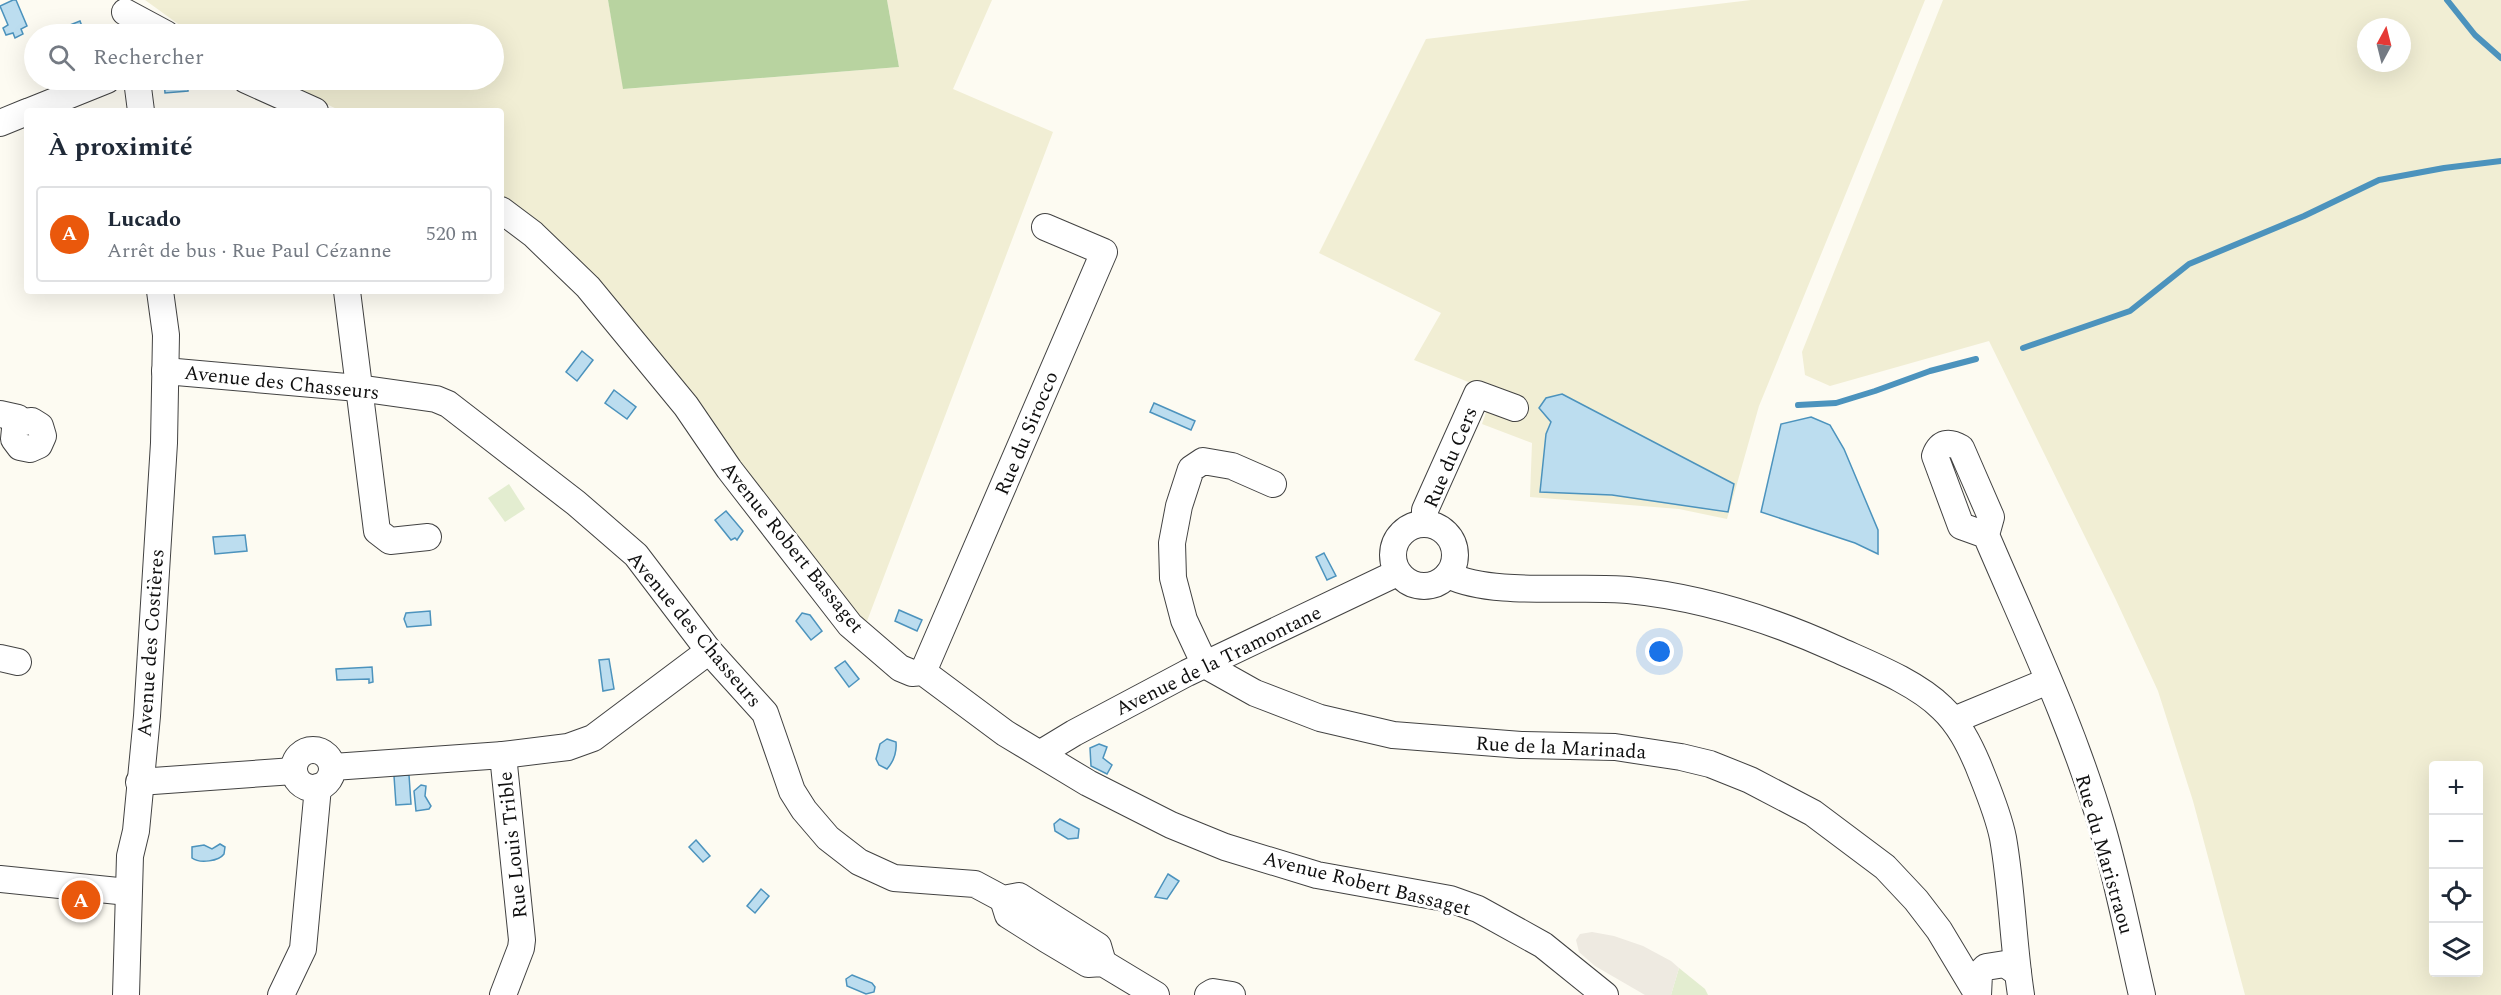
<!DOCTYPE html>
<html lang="fr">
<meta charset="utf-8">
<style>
body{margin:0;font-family:Spectral,serif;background:#f6f6f7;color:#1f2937}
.controls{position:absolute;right:18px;bottom:18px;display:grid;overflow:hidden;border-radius:6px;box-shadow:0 6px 24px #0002}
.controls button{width:54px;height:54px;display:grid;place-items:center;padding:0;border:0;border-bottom:2px solid #e0e1e3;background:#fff;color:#1f2937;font:30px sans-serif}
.compass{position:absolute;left:2357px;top:18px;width:54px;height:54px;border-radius:50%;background:#fff;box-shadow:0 6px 24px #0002;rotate:7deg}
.you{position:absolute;left:1660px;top:652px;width:21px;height:21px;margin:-15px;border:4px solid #fff;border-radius:50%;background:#1a73e8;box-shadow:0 0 0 9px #1a73e833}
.badge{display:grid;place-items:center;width:39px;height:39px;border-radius:50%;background:#ea580c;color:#fff;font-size:20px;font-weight:700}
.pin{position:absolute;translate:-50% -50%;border:3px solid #fff;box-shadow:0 2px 6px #0006}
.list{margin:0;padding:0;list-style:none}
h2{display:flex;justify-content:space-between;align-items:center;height:78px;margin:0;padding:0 24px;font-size:26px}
h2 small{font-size:20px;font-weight:400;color:#747a83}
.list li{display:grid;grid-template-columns:39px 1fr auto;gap:18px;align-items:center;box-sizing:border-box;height:96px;margin:0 12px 12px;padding:0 12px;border:2px solid #e0e1e3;border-radius:6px}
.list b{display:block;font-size:22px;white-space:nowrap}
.list p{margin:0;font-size:20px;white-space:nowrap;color:#747a83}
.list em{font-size:20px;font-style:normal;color:#747a83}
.icon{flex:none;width:33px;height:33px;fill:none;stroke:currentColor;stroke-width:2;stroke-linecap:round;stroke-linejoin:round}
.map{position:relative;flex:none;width:2501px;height:995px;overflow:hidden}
.search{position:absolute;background:#fff;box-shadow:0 6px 24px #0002;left:24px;top:24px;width:480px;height:66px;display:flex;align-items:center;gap:15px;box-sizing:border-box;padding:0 21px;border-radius:33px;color:#747a83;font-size:22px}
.panel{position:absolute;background:#fff;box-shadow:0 6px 24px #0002;left:24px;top:108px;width:480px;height:186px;border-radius:6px}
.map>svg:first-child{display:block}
.farmland{fill:#f1eed4;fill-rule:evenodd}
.forest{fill:#b8d3a0}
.pitch{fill:#e3edd0}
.plaza{fill:#eeeae1}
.water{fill:#bcddef;stroke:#4c93bd;stroke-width:1.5}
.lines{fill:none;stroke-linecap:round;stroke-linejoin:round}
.stream{stroke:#4c93bd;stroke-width:6}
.minor-casing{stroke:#424242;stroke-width:28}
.minor{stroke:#fff;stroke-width:26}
.labels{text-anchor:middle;stroke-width:6;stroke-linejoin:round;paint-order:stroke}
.street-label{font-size:20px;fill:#0f0f0f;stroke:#fff}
</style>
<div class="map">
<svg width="2501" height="995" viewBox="0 0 2501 995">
<rect width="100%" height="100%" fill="#fdfbf2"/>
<g class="farmland">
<polygon points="145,0 608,0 624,89 899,67 887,0 992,0 953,89 1053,132 864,629 501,202 501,111 341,111 276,80 494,80 494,34 192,34"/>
<polygon points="1751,0 1925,0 1759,406 1727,519 1679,509 1530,497 1532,443 1482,424 1493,392 1414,360 1441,313 1319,253 1426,39"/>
<path d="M1943,0H2501V995H2245L2193,801L2158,691L2116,600L1989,341L1830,386L1805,375L1802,352ZM2366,27H2402V63H2366ZM2434,766H2478V972H2434Z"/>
</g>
<polygon class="forest" points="608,0 887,0 899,67 623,89"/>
<g class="pitch">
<polygon points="509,484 525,509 505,522 488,498"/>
<polygon points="1679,968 1705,989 1708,995 1671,995"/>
</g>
<polygon class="plaza" points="1592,932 1614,936 1643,946 1671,961 1679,968 1671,995 1645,995 1595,966 1579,952 1576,940 1580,934"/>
<g class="water">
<polygon points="13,0 16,0 27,26 21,29 23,34 15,38 13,33 6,35 3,28 8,25 0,6"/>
<polygon points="80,21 83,29 87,30 89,34 72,34 70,25"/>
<polygon points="164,80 188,80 195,85 195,87 188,88 188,91 165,93"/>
<polygon points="582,351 593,360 577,381 566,372"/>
<polygon points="614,390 636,407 627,419 605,403"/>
<polygon points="1562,394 1734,484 1728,512 1612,495 1540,492 1546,434 1551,422 1539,408 1546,398"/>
<polygon points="1154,403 1195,421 1191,430 1150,412"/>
<polygon points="1811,417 1830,425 1844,449 1878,530 1878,554 1855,543 1761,512 1781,424"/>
<polygon points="726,511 743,531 737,540 735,538 731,540 715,520"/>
<polygon points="245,535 247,551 215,554 213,537"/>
<polygon points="1324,553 1336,576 1327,580 1316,557"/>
<polygon points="899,610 922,620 917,631 895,621"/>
<polygon points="430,611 431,625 407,627 404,619 406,613"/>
<polygon points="802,613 810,615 822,631 811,640 796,621"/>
<polygon points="609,659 614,689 603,691 599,660"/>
<polygon points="845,661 859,679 849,687 835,668"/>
<polygon points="372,667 373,682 369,683 369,679 337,680 336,669"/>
<path d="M887,739L896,742C897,753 894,761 887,769L879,765L876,759L880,744Z"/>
<polygon points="1099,744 1107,747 1103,758 1112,765 1107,774 1091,766 1090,748"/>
<polygon points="409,775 411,804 396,805 394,776"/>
<polygon points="421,785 426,786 425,796 431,806 429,809 416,811 414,791"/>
<polygon points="1060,819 1079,829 1078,838 1068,839 1055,831 1054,824"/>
<polygon points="696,840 710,856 703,862 689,847"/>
<path d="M220,844L225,847L224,854C219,861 200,864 192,858V847L204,845L212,849Z"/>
<polygon points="1168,874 1179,881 1167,899 1155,897"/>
<polygon points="761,889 769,896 755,913 747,906"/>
<polygon points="852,975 872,983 875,987 874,992 866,994 847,986 846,979"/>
</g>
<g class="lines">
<g class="stream">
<polyline points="2447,0 2475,35 2501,58"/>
<polyline points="2023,348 2130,311 2189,264 2304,216 2379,180 2444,168 2501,161"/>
<polyline points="1798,405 1836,403 1875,391 1930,371 1976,359"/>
</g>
<defs>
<g id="minor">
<polyline points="125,12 166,34"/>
<polyline points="137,80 141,111"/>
<polyline points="246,80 315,111"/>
<polyline points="30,111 107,80"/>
<polyline points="0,123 27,112"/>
<polyline points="501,210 533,234 588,287 686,406 729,469 850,625 900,668 912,673 923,672 1005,733 1088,783 1171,825 1225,847 1317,875 1450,899 1478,909 1543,945 1605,995"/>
<polyline points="347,291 377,531 390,541 428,537"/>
<polyline points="165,371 358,388 436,399 448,404 576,503 636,555 709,651 765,713 792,791 804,810 828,838 859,862 894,878 975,884 1003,899 1019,896 1098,946 1103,963"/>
<polyline points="0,414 18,418 22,422 32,421 40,426 43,436 39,445 30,449 20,447 14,439 15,429 22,422"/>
<polyline points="1273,484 1232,466 1203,461 1191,469 1179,506 1172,543 1173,578 1184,620 1205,665 1255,693 1320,718 1393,735 1521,745 1615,747 1681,757 1710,764 1750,780 1813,813 1885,867 1916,900 1939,930 1978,995"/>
<circle cx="1424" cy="555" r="31"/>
<polyline points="1425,524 1425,510 1477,394 1515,408"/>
<path d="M1986,535L1961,526L1935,456C1940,442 1949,441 1961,448L1991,517L1986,535C2027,631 2073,727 2102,827C2118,882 2129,939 2142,995"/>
<path d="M1448,575C1494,597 1576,585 1628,590C1700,597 1770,619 1836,649C1869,664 1916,682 1942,708C1959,724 1969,744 1978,765C1987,788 1998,813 2003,838C2012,889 2013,943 2021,995"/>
<polyline points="0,658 18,662"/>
<polyline points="923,672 1104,252 1045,227"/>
<polyline points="1954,720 2048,681"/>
<circle cx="313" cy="769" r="19"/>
<polyline points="1041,753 1074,733 1187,673 1397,573"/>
<polyline points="503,755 568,747 593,738 709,651"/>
<polyline points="333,767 503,755 522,940 521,948 503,995"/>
<polyline points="139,782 294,771"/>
<polyline points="0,879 128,892"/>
<polyline points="1003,899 1008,915 1046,939 1088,964 1103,963 1156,995"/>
<polyline points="126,995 130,856 136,831 147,716 164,443 166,335 160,291"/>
<polyline points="281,995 303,949 318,787"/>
<polyline points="1208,995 1213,992 1232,995"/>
<polyline points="1978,995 1979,974 1986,967 2005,964 2018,973"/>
</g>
</defs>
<use href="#minor" class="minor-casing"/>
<use href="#minor" class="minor"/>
</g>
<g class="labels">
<g class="street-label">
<text transform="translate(282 382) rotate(6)" y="7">Avenue des Chasseurs</text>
<text transform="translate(1026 433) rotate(-67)" y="7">Rue du Sirocco</text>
<text transform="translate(1450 457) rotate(-67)" y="7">Rue du Cers</text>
<text transform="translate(793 547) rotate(51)" y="7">Avenue Robert Bassaget</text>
<text transform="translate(695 629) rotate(50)" y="7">Avenue des Chasseurs</text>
<text transform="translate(150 643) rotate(-86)" y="7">Avenue des Costières</text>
<text transform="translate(1218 660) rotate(-26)" y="7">Avenue de la Tramontane</text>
<text transform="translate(1561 747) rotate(3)" y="7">Rue de la Marinada</text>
<text transform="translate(512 845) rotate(-96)" y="7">Rue Louis Trible</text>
<text transform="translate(2105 854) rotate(74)" y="7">Rue du Maristraou</text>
<text transform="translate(1367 883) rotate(14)" y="7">Avenue Robert Bassaget</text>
</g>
</g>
</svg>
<div class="controls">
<button>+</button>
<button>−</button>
<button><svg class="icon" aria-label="locate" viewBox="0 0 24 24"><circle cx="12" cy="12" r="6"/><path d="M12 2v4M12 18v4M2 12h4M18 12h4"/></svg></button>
<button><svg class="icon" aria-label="layers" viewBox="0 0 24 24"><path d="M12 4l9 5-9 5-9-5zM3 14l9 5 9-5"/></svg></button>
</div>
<svg class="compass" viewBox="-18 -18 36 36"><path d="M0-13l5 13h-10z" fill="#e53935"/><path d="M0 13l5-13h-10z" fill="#747a83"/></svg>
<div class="you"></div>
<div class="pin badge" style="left:81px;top:900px">A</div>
<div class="search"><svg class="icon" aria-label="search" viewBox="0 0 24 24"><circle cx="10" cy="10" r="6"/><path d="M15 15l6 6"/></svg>Rechercher</div>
<section class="panel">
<h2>À proximité<small></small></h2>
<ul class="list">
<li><span class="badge">A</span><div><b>Lucado</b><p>Arrêt de bus · Rue Paul Cézanne</p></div><em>520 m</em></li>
</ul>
</section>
</div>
